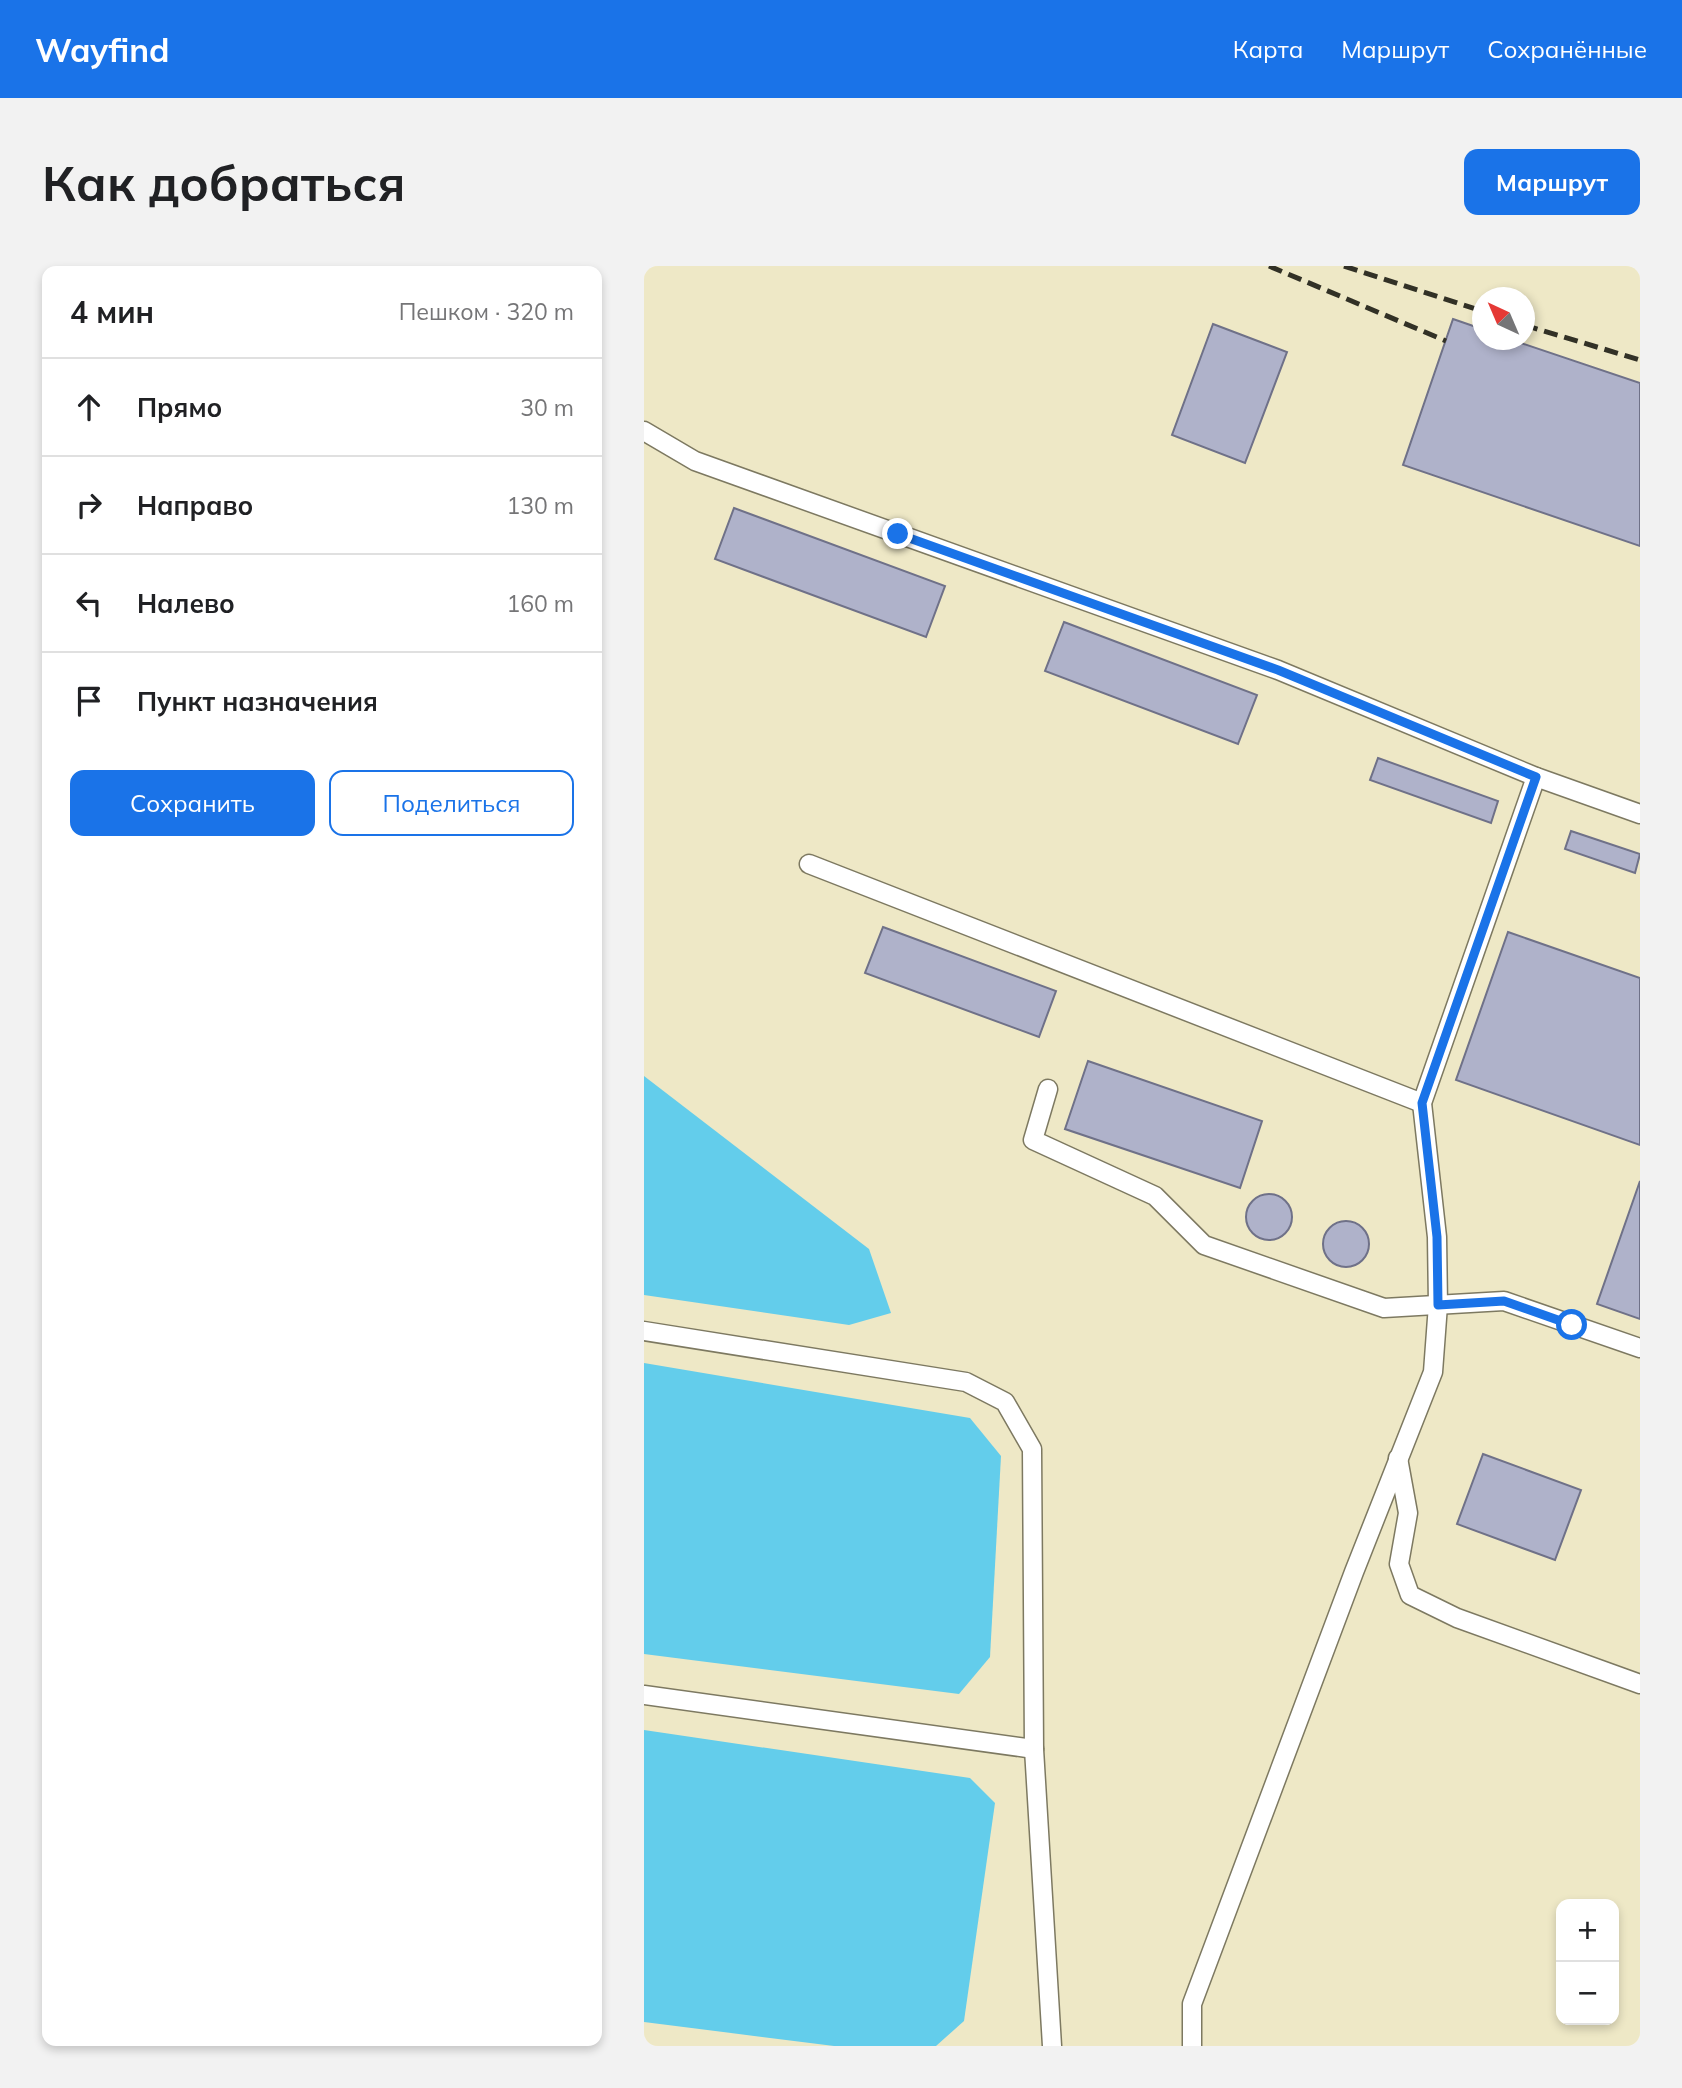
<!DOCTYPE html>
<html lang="ru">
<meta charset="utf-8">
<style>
body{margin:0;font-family:Mulish,sans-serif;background:#f2f2f2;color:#202124}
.controls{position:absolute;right:21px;bottom:21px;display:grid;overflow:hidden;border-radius:14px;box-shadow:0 4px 10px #0003}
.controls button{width:63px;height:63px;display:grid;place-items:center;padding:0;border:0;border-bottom:2px solid #e0e0e0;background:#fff;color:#202124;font:35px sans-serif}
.compass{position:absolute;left:828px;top:21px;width:63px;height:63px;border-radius:50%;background:#fff;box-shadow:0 4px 10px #0003;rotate:316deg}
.stop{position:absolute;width:21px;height:21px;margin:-16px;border:5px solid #1a73e8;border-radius:50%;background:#fff}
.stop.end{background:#1a73e8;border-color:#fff;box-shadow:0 2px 7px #0008}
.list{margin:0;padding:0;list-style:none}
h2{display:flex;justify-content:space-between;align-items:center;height:91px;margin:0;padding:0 28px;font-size:30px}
h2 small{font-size:23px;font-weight:400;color:#757577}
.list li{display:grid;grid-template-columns:46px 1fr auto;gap:21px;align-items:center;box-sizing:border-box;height:98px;padding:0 28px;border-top:2px solid #e0e0e0}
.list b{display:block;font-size:26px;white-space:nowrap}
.list em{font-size:23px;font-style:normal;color:#757577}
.actions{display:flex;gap:14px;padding:21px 28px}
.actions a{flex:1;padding:16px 0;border:2px solid #1a73e8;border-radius:14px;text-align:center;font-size:24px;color:#1a73e8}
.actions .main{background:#1a73e8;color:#fff}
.icon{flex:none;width:38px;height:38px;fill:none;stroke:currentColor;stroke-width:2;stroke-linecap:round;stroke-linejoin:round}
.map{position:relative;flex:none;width:996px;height:1780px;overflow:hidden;border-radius:14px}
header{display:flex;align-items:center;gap:42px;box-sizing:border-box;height:98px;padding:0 35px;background:#1a73e8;color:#fff}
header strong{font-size:33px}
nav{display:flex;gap:38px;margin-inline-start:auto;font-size:24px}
.intro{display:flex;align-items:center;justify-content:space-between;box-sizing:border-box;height:168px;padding:0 42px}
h1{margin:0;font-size:49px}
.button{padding:18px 32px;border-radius:14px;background:#1a73e8;color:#fff;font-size:24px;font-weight:700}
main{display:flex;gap:42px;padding:0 42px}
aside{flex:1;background:#fff;border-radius:14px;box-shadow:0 4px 10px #0003}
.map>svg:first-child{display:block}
.built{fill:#eee8c6;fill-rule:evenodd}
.water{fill:#63cdeb}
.building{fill:#afb2ca;stroke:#6f7188;stroke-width:2}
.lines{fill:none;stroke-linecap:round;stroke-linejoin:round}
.lane-casing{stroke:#7d7961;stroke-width:21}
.lane{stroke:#fff;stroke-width:18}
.rail{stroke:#323126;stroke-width:5;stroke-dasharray:14 7;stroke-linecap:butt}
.route{stroke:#1a73e8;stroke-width:9}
</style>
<header>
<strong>Wayfind</strong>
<nav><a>Карта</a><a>Маршрут</a><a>Сохранённые</a></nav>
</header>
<div class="intro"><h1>Как добраться</h1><a class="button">Маршрут</a></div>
<main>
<aside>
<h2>4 мин<small>Пешком · 320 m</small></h2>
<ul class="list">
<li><svg class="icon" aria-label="ahead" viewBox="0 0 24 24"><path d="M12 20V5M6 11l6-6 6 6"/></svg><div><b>Прямо</b></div><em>30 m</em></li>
<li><svg class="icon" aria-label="right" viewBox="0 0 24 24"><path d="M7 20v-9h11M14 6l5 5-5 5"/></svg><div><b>Направо</b></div><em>130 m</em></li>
<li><svg class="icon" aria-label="left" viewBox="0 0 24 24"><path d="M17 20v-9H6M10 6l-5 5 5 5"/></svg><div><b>Налево</b></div><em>160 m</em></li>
<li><svg class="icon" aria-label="arrive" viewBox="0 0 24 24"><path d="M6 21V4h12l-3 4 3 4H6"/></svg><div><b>Пункт назначения</b></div></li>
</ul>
<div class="actions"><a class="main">Сохранить</a><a>Поделиться</a></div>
</aside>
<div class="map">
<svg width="996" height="1780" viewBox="0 0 996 1780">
<rect width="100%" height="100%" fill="#f7f2d8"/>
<path class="built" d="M0,0H984L996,3V1780H0ZM838,32H880V74H838ZM917,1638H970V1754H917Z"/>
<g class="water">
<polygon points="0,810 225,983 247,1047 205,1059 0,1029"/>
<polygon points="0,1097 326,1152 357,1190 346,1391 315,1428 0,1388"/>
<polygon points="0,1464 326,1512 351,1537 320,1755 292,1780 190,1780 0,1756"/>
</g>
<g class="building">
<polygon points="809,53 838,63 838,74 868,74 996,117 996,280 759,199"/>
<polygon points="569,58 643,86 601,197 528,169"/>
<polygon points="90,242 301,320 282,371 71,293"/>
<polygon points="420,356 613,429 594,478 401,405"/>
<polygon points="734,492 854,535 847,557 726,514"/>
<polygon points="927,565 996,588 991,607 921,583"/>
<polygon points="239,661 412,725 395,771 221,707"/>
<polygon points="864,666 996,712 996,879 812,814"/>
<polygon points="444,795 618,855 596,922 421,863"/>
<polygon points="996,915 996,1053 953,1038"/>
<circle cx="625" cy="951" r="23"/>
<circle cx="702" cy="978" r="23"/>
<polygon points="839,1188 937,1224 911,1294 813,1258"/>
</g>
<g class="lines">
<defs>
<g id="lane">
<polyline points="0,165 51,195 634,404 892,511 996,548"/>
<polyline points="165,598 778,837"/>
<polyline points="404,823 389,874 511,930 560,979 740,1042 860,1035 996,1082"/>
<polyline points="0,1065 322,1116 361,1136 388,1183 390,1483 408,1780"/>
<polyline points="754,1192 764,1247 755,1298 766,1329 813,1352 996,1418"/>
<polyline points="0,1429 390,1483"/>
<polyline points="548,1780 548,1738 710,1306 789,1106 794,1039 793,971 778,837 892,511"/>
</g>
</defs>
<use href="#lane" class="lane-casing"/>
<use href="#lane" class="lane"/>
<g class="rail">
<polyline points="625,0 802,75"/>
<polyline points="700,0 838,45"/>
<polyline points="880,59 996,94"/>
</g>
</g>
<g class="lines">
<polyline class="route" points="254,268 634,404 892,511 778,837 793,971 794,1039 860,1035 928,1059"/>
</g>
</svg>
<div class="controls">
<button>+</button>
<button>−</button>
</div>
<svg class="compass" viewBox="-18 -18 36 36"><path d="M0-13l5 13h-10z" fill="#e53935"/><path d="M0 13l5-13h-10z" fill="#757577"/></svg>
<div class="stop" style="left:928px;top:1059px"></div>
<div class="stop end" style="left:254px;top:268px"></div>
</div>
</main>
